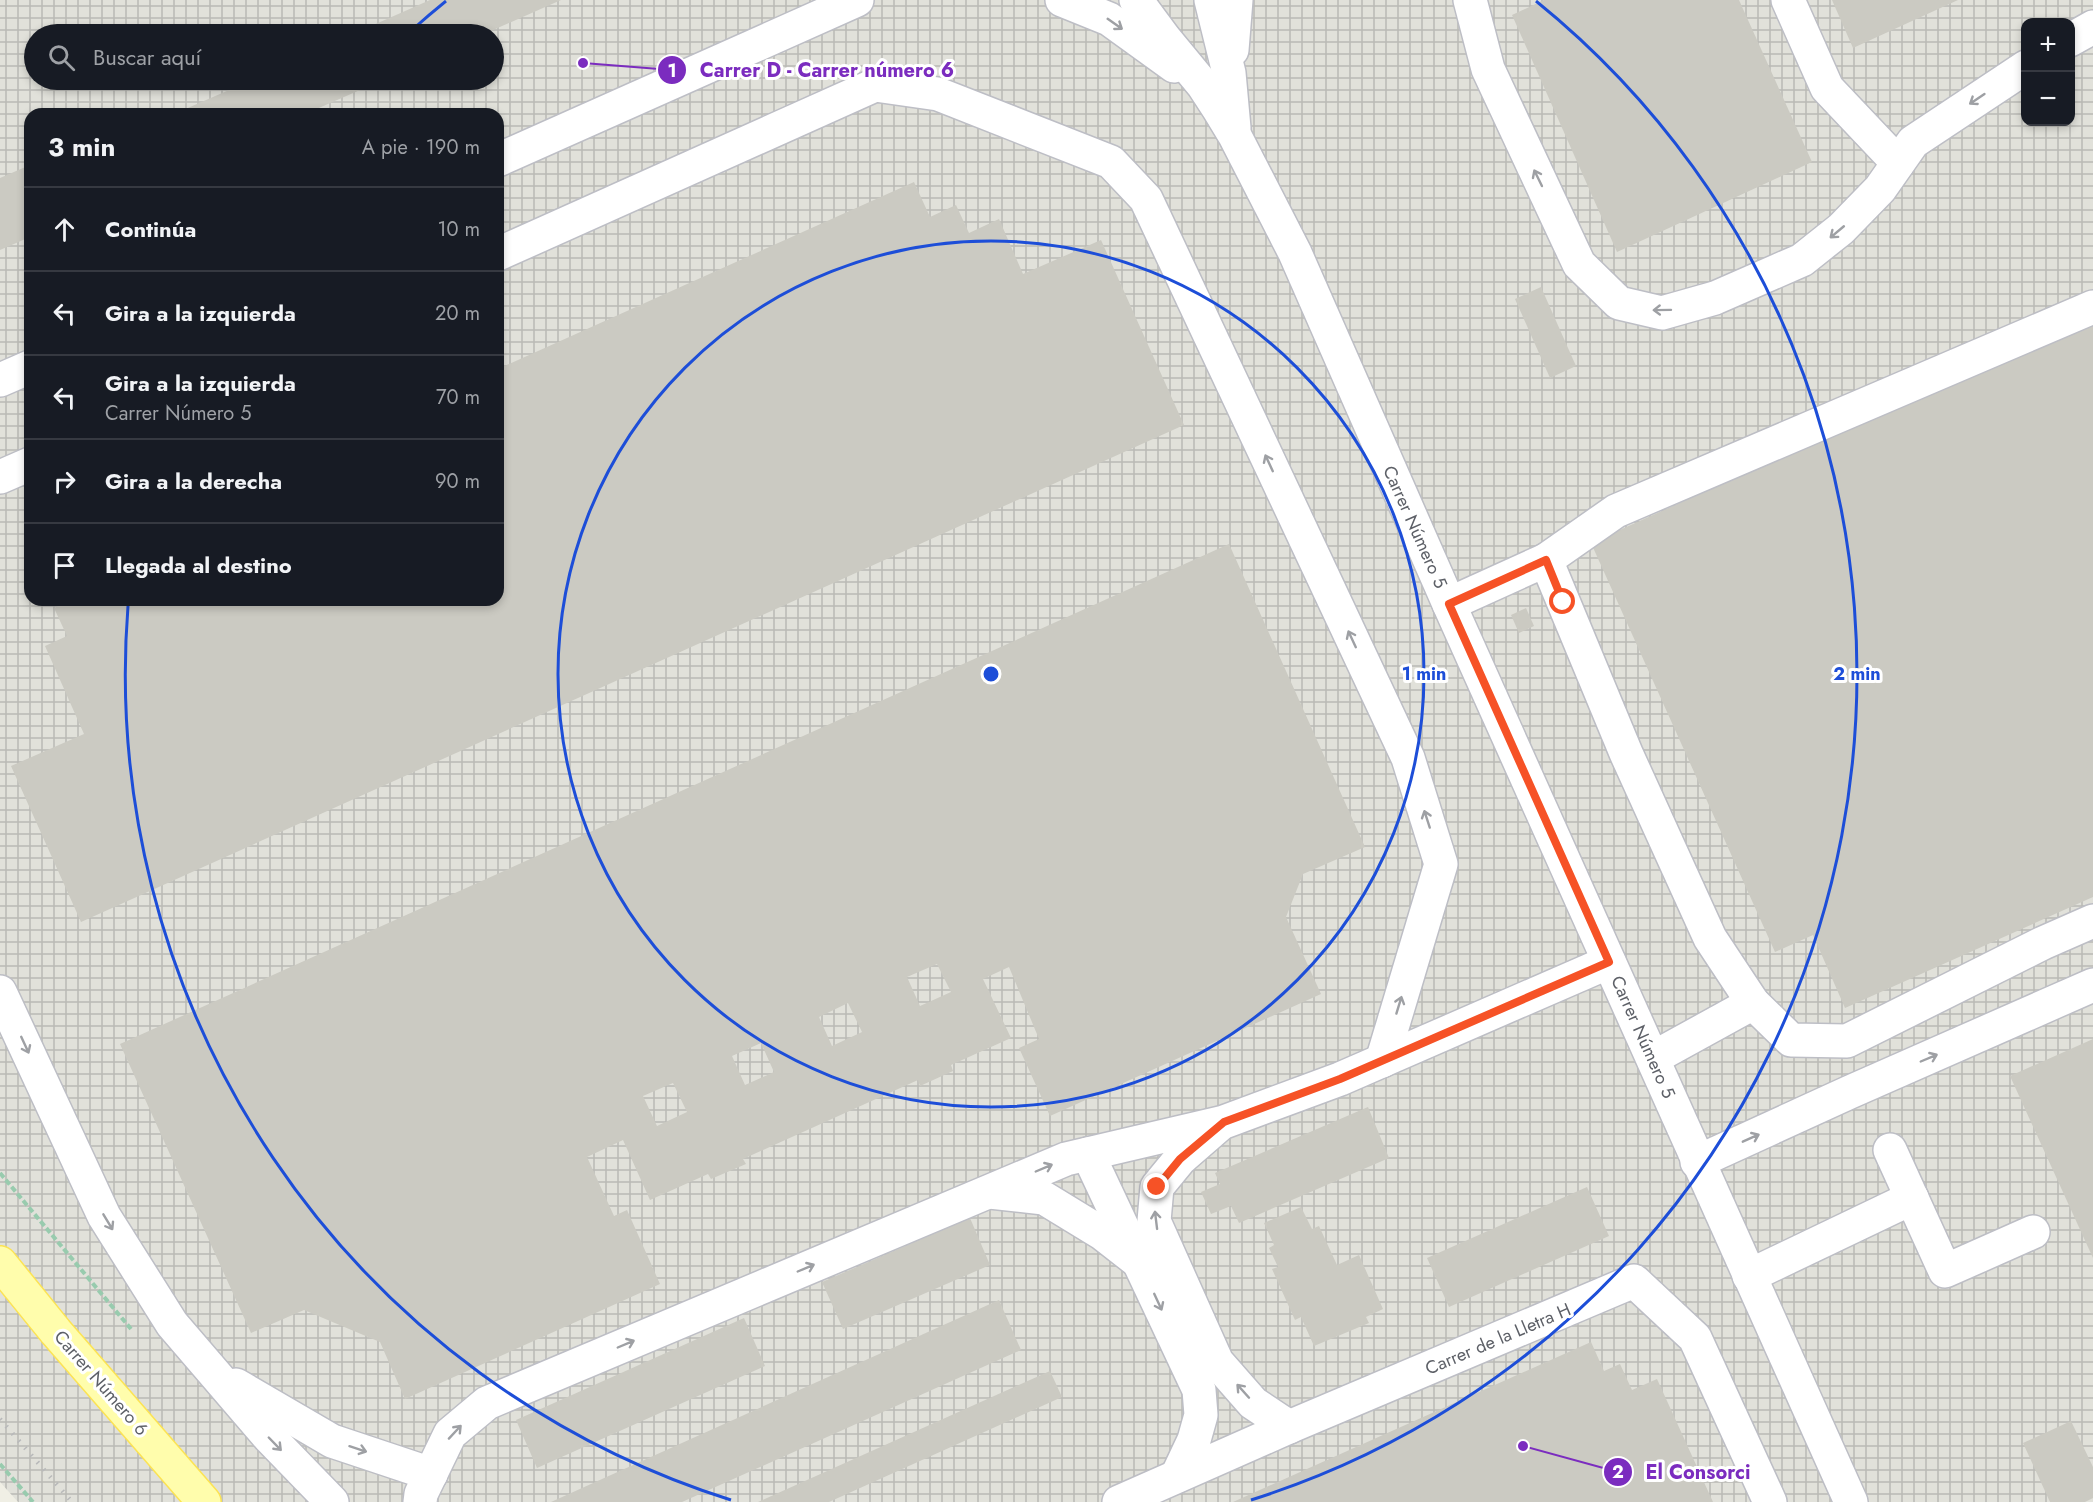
<!DOCTYPE html>
<html lang="es">
<meta charset="utf-8">
<style>
body{margin:0;font-family:Jost,sans-serif;background:#20242c;color:#f1f3f6}
.controls{position:absolute;right:18px;top:18px;display:grid;overflow:hidden;border-radius:12px;box-shadow:0 3px 9px #0003}
.controls button{width:54px;height:54px;display:grid;place-items:center;padding:0;border:0;border-bottom:2px solid #363941;background:#171b24;color:#f1f3f6;font:30px sans-serif}
.stop{position:absolute;width:18px;height:18px;margin:-14px;border:4px solid #f65226;border-radius:50%;background:#fff}
.stop.end{background:#f65226;border-color:#fff;box-shadow:0 2px 6px #0008}
.list{margin:0;padding:0;list-style:none}
h2{display:flex;justify-content:space-between;align-items:center;height:78px;margin:0;padding:0 24px;font-size:26px}
h2 small{font-size:20px;font-weight:400;color:#9ea1a6}
.list li{display:grid;grid-template-columns:39px 1fr auto;gap:18px;align-items:center;box-sizing:border-box;height:84px;padding:0 24px;border-top:2px solid #363941}
.list b{display:block;font-size:22px;white-space:nowrap}
.list p{margin:0;font-size:20px;white-space:nowrap;color:#9ea1a6}
.list em{font-size:20px;font-style:normal;color:#9ea1a6}
.icon{flex:none;width:33px;height:33px;fill:none;stroke:currentColor;stroke-width:2;stroke-linecap:round;stroke-linejoin:round}
.map{position:relative;flex:none;width:2093px;height:1502px;overflow:hidden}
.search{position:absolute;background:#171b24;box-shadow:0 3px 9px #0003;left:24px;top:24px;width:480px;height:66px;display:flex;align-items:center;gap:15px;box-sizing:border-box;padding:0 21px;border-radius:33px;color:#9ea1a6;font-size:22px}
.panel{position:absolute;background:#171b24;box-shadow:0 3px 9px #0003;left:24px;top:108px;width:480px;height:498px;border-radius:18px}
.map>svg:first-child{display:block}
.industrial{fill:url(#industrial-grid);fill-rule:evenodd}
.building{fill:#cbcac2;fill-rule:evenodd}
.lines{fill:none;stroke-linecap:round;stroke-linejoin:round}
.minor-casing{stroke:#bdbec5;stroke-width:36}
.major-casing{stroke:#fce353;stroke-width:36}
.path{stroke:#98cbae;stroke-width:4;stroke-dasharray:6 3;stroke-linecap:butt}
.minor{stroke:#fff;stroke-width:33}
.major{stroke:#fffdac;stroke-width:33}
.rail{stroke:#b8b9ba;stroke-width:4.5;stroke-dasharray:1.5 8;stroke-linecap:butt}
.oneway{stroke:#9ea0a4}
.route{stroke:#f65226;stroke-width:8}
.ring{fill:none;stroke:#1d4ed8;stroke-width:3}
.labels{text-anchor:middle;stroke-width:6;stroke-linejoin:round;paint-order:stroke}
.street-label{font-size:18px;fill:#5d6067;stroke:#fff}
.centre{fill:#1d4ed8;stroke:#fff;stroke-width:3}
.ring-label{font-size:18px;text-anchor:middle;font-weight:bold;fill:#1d4ed8;stroke:#fff;stroke-width:6;stroke-linejoin:round;paint-order:stroke}
.leader{fill:none;stroke:#7b2cbf;stroke-width:2}
.callout-dot{fill:#7b2cbf;stroke:#fff;stroke-width:2}
.mark-label{font-size:18px;text-anchor:middle;font-weight:bold;fill:#fff}
.callout-label{font-size:20px;text-anchor:middle;font-weight:bold;fill:#7b2cbf;stroke:#fff;stroke-width:6;stroke-linejoin:round;paint-order:stroke}
</style>
<div class="map">
<svg width="2093" height="1502" viewBox="0 0 2093 1502">
<defs>
<pattern id="industrial-grid" width="8" height="8" patternUnits="userSpaceOnUse" patternTransform="scale(1.5)"><rect width="8" height="8" fill="#e1e1da"/><path d="M0 4h8M4 0v8" fill="none" stroke="#babab5"/></pattern>
</defs>
<rect width="100%" height="100%" fill="#f0efe5"/>
<path class="industrial" d="M0,0H2093V1502H18L0,1482ZM2026,22H2070V122H2026ZM34,34H494V80H34ZM30,114H498V600H30Z"/>
<g class="building">
<polygon points="430,0 561,0 484,34 353,34"/>
<polygon points="1544,0 1739,0 1812,162 1617,252 1512,15"/>
<polygon points="1832,0 1958,0 1853,48"/>
<polygon points="252,80 383,80 305,114 174,114"/>
<polygon points="30,165 30,237 0,250 0,178"/>
<polygon points="914,182 930,217 956,205 969,233 999,219 1023,274 1101,240 1184,425 81,922 11,766 84,734 45,646 67,636 54,608 72,600 498,600 498,369"/>
<polygon points="1541,287 1576,366 1550,378 1515,299"/>
<polygon points="2093,316 2093,897 1845,1008 1813,935 1775,952 1591,543"/>
<path d="M1229,544L1365,847L1303,874L1286,917L1321,994L1050,1116L1019,1048L1039,1039L1009,967L983,979L1011,1038L951,1065L953,1071L920,1086L918,1080L743,1159L746,1164L711,1179L708,1174L650,1200L623,1140L587,1157L614,1216L627,1210L660,1284L405,1399L380,1342L304,1310L251,1333L120,1044ZM937,964L951,992L920,1006L907,977ZM848,1003L862,1032L832,1046L819,1017ZM761,1043L774,1072L745,1085L732,1056ZM673,1083L687,1112L657,1126L643,1096Z"/>
<polygon points="1526,608 1534,626 1519,633 1511,615"/>
<polygon points="2093,1039 2093,1258 2010,1076"/>
<polygon points="1368,1107 1389,1158 1239,1223 1231,1206 1211,1214 1201,1192 1220,1184 1215,1173"/>
<polygon points="1587,1187 1609,1236 1449,1307 1427,1258"/>
<polygon points="1301,1207 1312,1229 1319,1226 1337,1265 1359,1255 1383,1309 1366,1317 1369,1323 1314,1346 1301,1317 1295,1320 1272,1269 1278,1267 1269,1248 1274,1245 1264,1223"/>
<polygon points="970,1218 990,1265 843,1329 822,1282"/>
<polygon points="999,1300 1021,1350 682,1502 551,1502"/>
<polygon points="744,1318 765,1366 537,1468 516,1420"/>
<polygon points="1591,1342 1604,1371 1620,1364 1632,1390 1657,1379 1713,1502 1233,1502"/>
<polygon points="1050,1371 1062,1397 829,1502 758,1502"/>
<polygon points="2071,1421 2093,1467 2093,1498 2085,1502 2050,1502 2023,1443"/>
</g>
<g class="lines">
<defs>
<g id="minor">
<polyline points="1062,0 1109,19 1174,66"/>
<polyline points="1136,0 1165,39 1203,85 1218,108 1235,136 1295,253 1449,604 1851,1502"/>
<polyline points="1211,0 1229,73 1234,128"/>
<polyline points="1470,0 1488,69 1579,264 1619,303 1662,313 1715,298 1802,260 1841,229 1880,189 1913,142 2026,67"/>
<polyline points="1788,0 1827,88 1898,163"/>
<polyline points="2070,40 2093,27"/>
<polyline points="1232,50 1236,0"/>
<polyline points="498,160 857,0"/>
<polyline points="498,254 875,85 938,94 1111,162 1146,199 1408,758 1441,864 1382,1061"/>
<polyline points="0,380 30,367"/>
<polyline points="0,477 30,464"/>
<polyline points="1546,560 1616,511 2093,307"/>
<polyline points="1449,604 1546,560 1626,753 1710,938 1753,1003 1791,1040 1847,1041 2043,943 2093,921"/>
<polyline points="0,992 104,1216 172,1324 269,1437 332,1502"/>
<polyline points="1653,1058 1753,1003"/>
<polyline points="1218,1126 1180,1159 1157,1187 1154,1221 1217,1362 1253,1403 1289,1427"/>
<polyline points="1890,1150 1945,1271 2033,1232"/>
<polyline points="1088,1154 1199,1390 1201,1415 1194,1440 1177,1476"/>
<polyline points="1697,1162 1850,1092 2093,985"/>
<polyline points="990,1192 1044,1198 1103,1234 1135,1259"/>
<polyline points="1749,1276 1912,1198"/>
<polyline points="236,1385 332,1441 431,1474"/>
<polyline points="420,1502 421,1494 450,1434 487,1403 1066,1159 1224,1122 1340,1079 1609,962"/>
<polyline points="1119,1502 1289,1427 1634,1281 1695,1338 1770,1502"/>
</g>
<polyline id="major" points="0,1263 56,1332 204,1502"/>
</defs>
<use href="#minor" class="minor-casing"/>
<use href="#major" class="major-casing"/>
<g class="path">
<polyline points="0,1173 131,1329"/>
<polyline points="0,1464 33,1502"/>
</g>
<use href="#minor" class="minor"/>
<use href="#major" class="major"/>
<polyline class="rail" points="0,1419 72,1502"/>
</g>
<defs><path id="oneway-shaft" d="M-6 0H5M1.5-3L5.5 0L1.5 3" fill="none" stroke-width="1.6" stroke-linecap="round" stroke-linejoin="round" transform="scale(1.5)"/></defs>
<g class="oneway">
<use href="#oneway-shaft" transform="translate(1115 24) rotate(35)"/>
<use href="#oneway-shaft" transform="translate(1977 99) rotate(146)"/>
<use href="#oneway-shaft" transform="translate(1538 178) rotate(-116)"/>
<use href="#oneway-shaft" transform="translate(1837 232) rotate(140)"/>
<use href="#oneway-shaft" transform="translate(1662 310) rotate(179)"/>
<use href="#oneway-shaft" transform="translate(1269 463) rotate(-115)"/>
<use href="#oneway-shaft" transform="translate(1352 639) rotate(-115)"/>
<use href="#oneway-shaft" transform="translate(1427 819) rotate(-108)"/>
<use href="#oneway-shaft" transform="translate(1399 1005) rotate(-73)"/>
<use href="#oneway-shaft" transform="translate(25 1045) rotate(65)"/>
<use href="#oneway-shaft" transform="translate(1929 1058) rotate(-23)"/>
<use href="#oneway-shaft" transform="translate(1751 1138) rotate(-24)"/>
<use href="#oneway-shaft" transform="translate(1044 1168) rotate(-23)"/>
<use href="#oneway-shaft" transform="translate(1156 1220) rotate(-97)"/>
<use href="#oneway-shaft" transform="translate(108 1222) rotate(59)"/>
<use href="#oneway-shaft" transform="translate(806 1268) rotate(-23)"/>
<use href="#oneway-shaft" transform="translate(1158 1302) rotate(65)"/>
<use href="#oneway-shaft" transform="translate(626 1344) rotate(-23)"/>
<use href="#oneway-shaft" transform="translate(1243 1391) rotate(-132)"/>
<use href="#oneway-shaft" transform="translate(455 1432) rotate(-47)"/>
<use href="#oneway-shaft" transform="translate(275 1444) rotate(46)"/>
<use href="#oneway-shaft" transform="translate(358 1449) rotate(18)"/>
</g>
<g class="lines">
<polyline class="route" points="1157,1187 1180,1159 1224,1122 1340,1079 1609,962 1449,604 1546,560 1563,602"/>
</g>
<g class="ring">
<circle cx="991" cy="674" r="433"/>
<path d="M731 1500A866 866 0 0 1 128 606M412 30A866 866 0 0 1 446 1M1536 1A866 866 0 0 1 1251 1500"/>
</g>
<g class="labels">
<g class="street-label">
<text transform="translate(1415 527) rotate(66)" y="6">Carrer Número 5</text>
<text transform="translate(1643 1037) rotate(66)" y="6">Carrer Número 5</text>
<text transform="translate(1498 1339) rotate(-23)" y="6">Carrer de la Lletra H</text>
<text transform="translate(101 1383) rotate(49)" y="6">Carrer Número 6</text>
</g>
</g>
<circle cx="991" cy="674" r="9" class="centre"/>
<g class="ring-label">
<text x="1424" y="680">1 min</text>
<text x="1857" y="680">2 min</text>
</g>
<path class="leader" d="M583 63L672 70M1523 1446L1618 1472"/>
<g class="callout-dot">
<circle cx="583" cy="63" r="6"/>
<circle cx="1523" cy="1446" r="6"/>
<circle cx="672" cy="70" r="15"/>
<circle cx="1618" cy="1472" r="15"/>
</g>
<g class="mark-label">
<text x="672" y="77">1</text>
<text x="1618" y="1478">2</text>
</g>
<g class="callout-label">
<text x="827" y="77">Carrer D - Carrer número 6</text>
<text x="1698" y="1479">El Consorci</text>
</g>
</svg>
<div class="controls">
<button>+</button>
<button>−</button>
</div>
<div class="stop" style="left:1563px;top:602px"></div>
<div class="stop end" style="left:1157px;top:1187px"></div>
<div class="search"><svg class="icon" aria-label="search" viewBox="0 0 24 24"><circle cx="10" cy="10" r="6"/><path d="M15 15l6 6"/></svg>Buscar aquí</div>
<section class="panel">
<h2>3 min<small>A pie · 190 m</small></h2>
<ul class="list">
<li><svg class="icon" aria-label="ahead" viewBox="0 0 24 24"><path d="M12 20V5M6 11l6-6 6 6"/></svg><div><b>Continúa</b></div><em>10 m</em></li>
<li><svg class="icon" aria-label="left" viewBox="0 0 24 24"><path d="M17 20v-9H6M10 6l-5 5 5 5"/></svg><div><b>Gira a la izquierda</b></div><em>20 m</em></li>
<li><svg class="icon" aria-label="left" viewBox="0 0 24 24"><path d="M17 20v-9H6M10 6l-5 5 5 5"/></svg><div><b>Gira a la izquierda</b><p>Carrer Número 5</p></div><em>70 m</em></li>
<li><svg class="icon" aria-label="right" viewBox="0 0 24 24"><path d="M7 20v-9h11M14 6l5 5-5 5"/></svg><div><b>Gira a la derecha</b></div><em>90 m</em></li>
<li><svg class="icon" aria-label="arrive" viewBox="0 0 24 24"><path d="M6 21V4h12l-3 4 3 4H6"/></svg><div><b>Llegada al destino</b></div></li>
</ul>
</section>
</div>
